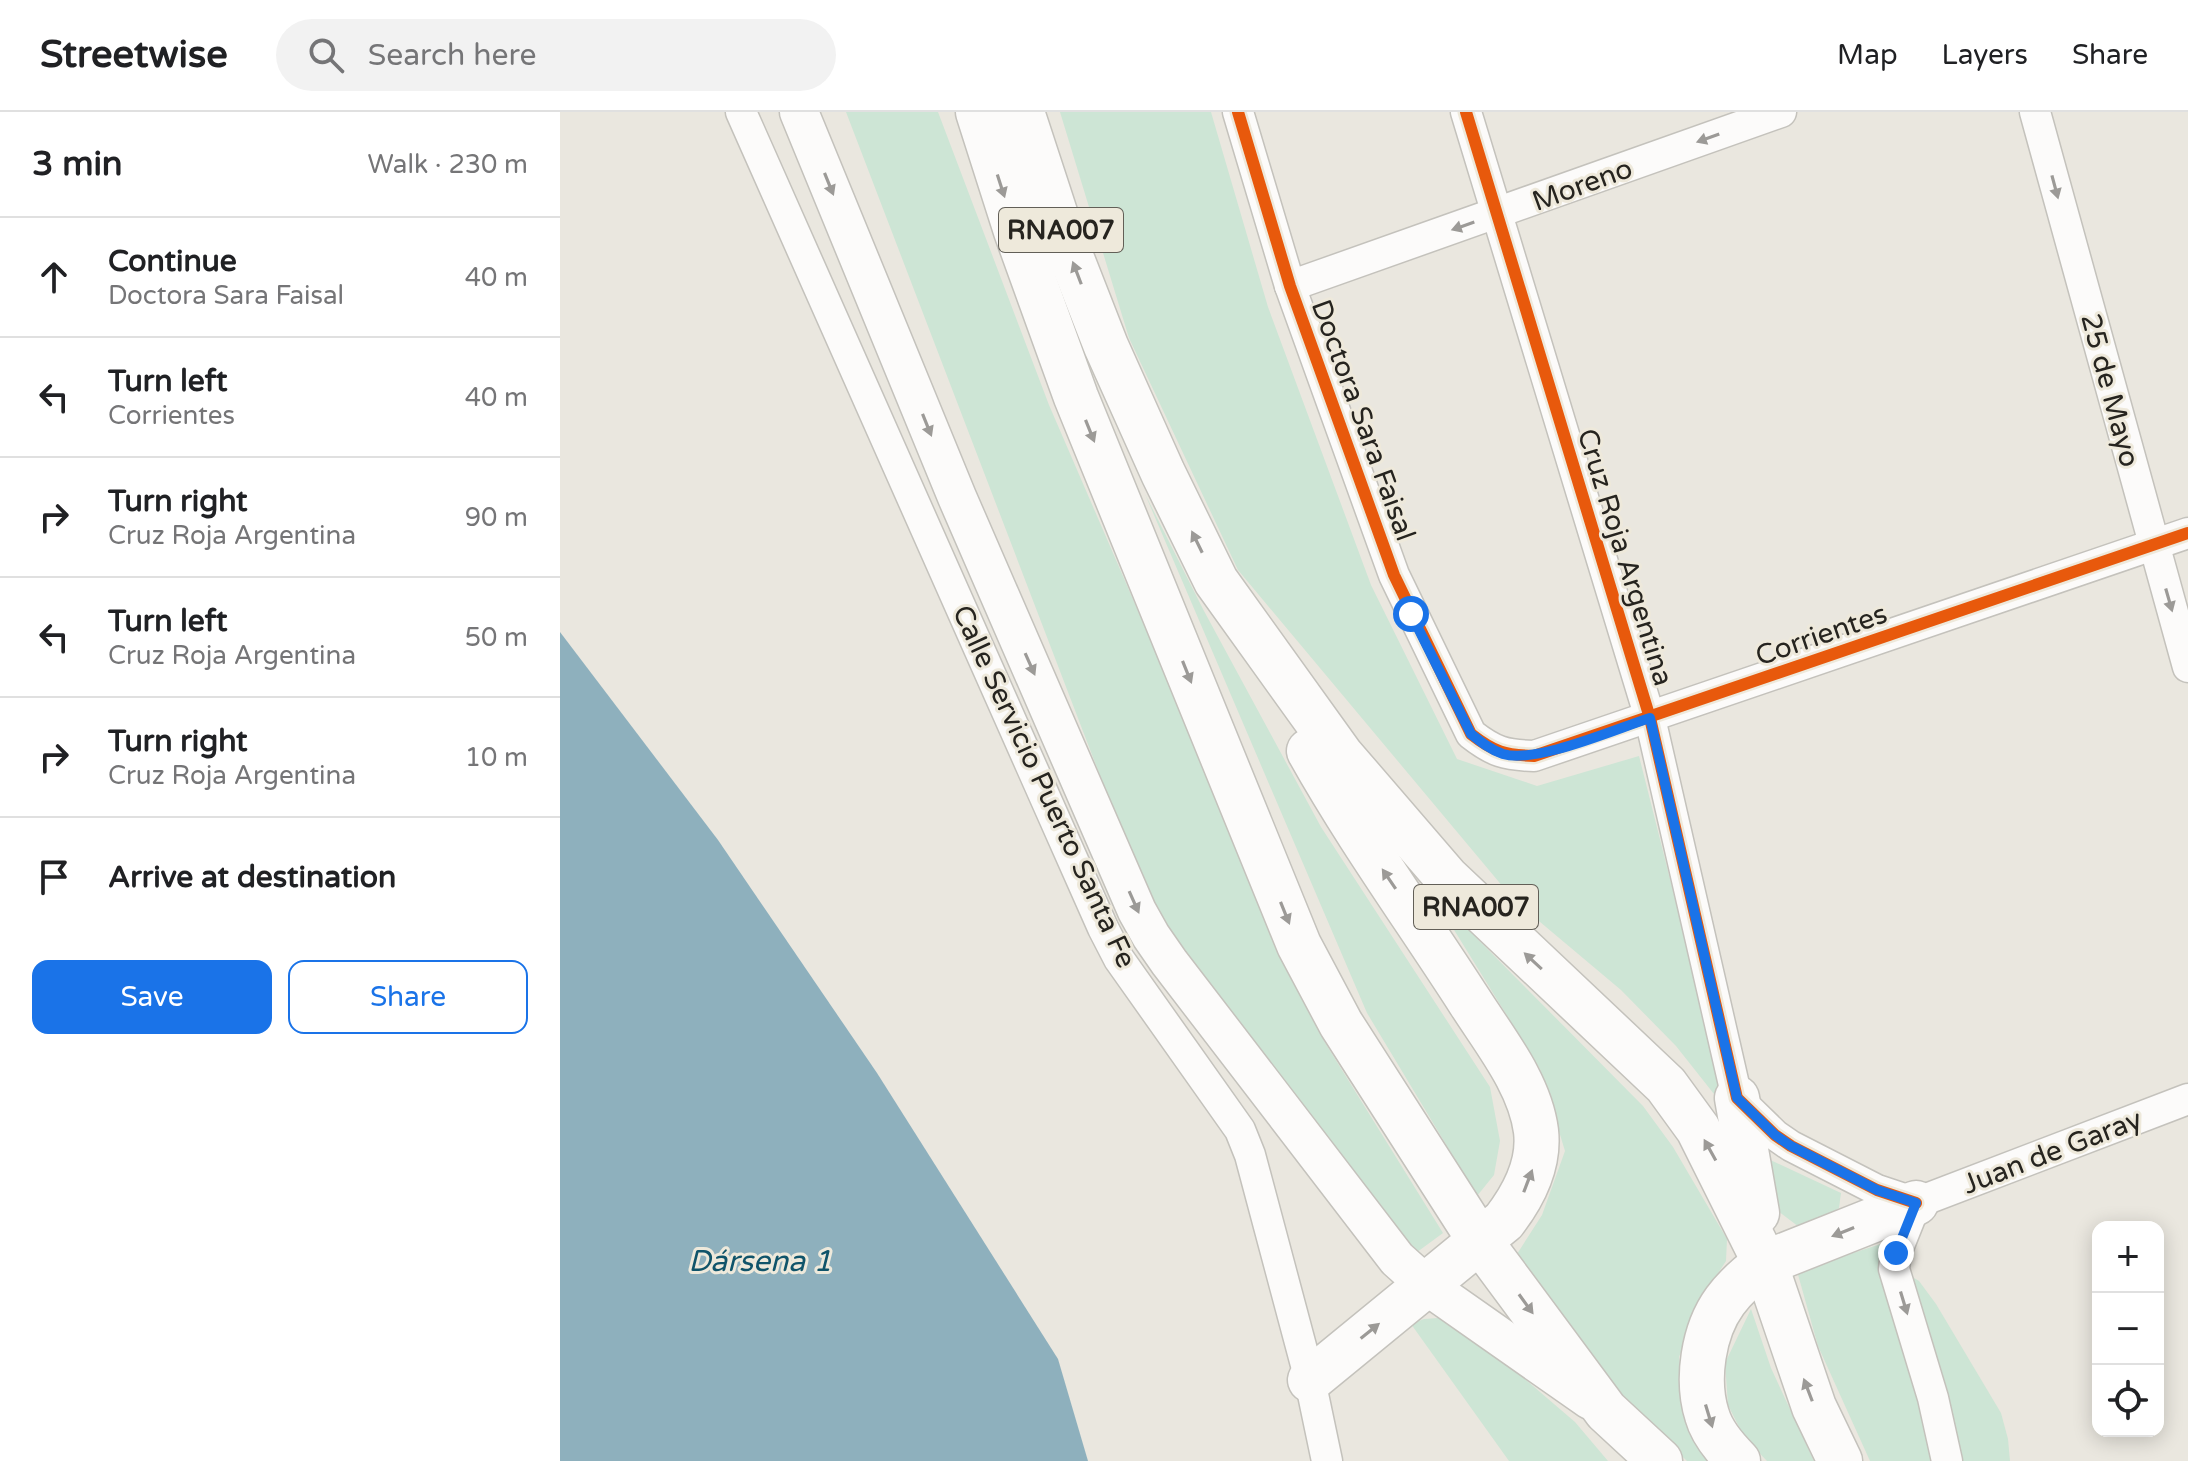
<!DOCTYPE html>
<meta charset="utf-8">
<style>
body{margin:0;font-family:"Varela Round",sans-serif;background:#f2f2f2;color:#202124}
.controls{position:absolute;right:24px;bottom:24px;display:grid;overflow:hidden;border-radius:16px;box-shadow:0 4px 20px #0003}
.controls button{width:72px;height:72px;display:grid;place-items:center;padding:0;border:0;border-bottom:2px solid #e0e0e0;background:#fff;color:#202124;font:40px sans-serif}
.stop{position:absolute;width:24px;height:24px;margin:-18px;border:6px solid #1a73e8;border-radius:50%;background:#fff}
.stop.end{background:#1a73e8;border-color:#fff;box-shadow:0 2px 8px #0008}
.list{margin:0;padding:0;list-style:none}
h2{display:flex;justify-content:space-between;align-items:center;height:104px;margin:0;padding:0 32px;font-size:34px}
h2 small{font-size:26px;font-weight:400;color:#757577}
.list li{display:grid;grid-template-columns:52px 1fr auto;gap:24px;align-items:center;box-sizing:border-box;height:120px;padding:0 32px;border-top:2px solid #e0e0e0}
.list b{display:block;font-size:30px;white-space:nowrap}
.list p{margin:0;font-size:26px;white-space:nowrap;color:#757577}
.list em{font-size:26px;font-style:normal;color:#757577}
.actions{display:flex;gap:16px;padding:24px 32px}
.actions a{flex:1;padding:18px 0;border:2px solid #1a73e8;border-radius:16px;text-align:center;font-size:28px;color:#1a73e8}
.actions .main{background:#1a73e8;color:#fff}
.icon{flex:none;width:44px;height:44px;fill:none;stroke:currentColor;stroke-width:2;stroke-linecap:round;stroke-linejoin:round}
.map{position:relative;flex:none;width:1628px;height:1349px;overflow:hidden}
header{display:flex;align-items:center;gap:48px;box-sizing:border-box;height:112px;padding:0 40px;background:#fff;border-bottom:2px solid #e0e0e0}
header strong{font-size:38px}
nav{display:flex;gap:44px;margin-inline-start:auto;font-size:28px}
.search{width:560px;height:72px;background:#f2f2f2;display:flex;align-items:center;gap:20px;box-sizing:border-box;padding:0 28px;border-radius:44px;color:#757577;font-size:30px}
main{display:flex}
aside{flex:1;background:#fff}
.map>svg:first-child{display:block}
.green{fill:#cde5d5}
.water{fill:#8eb0bd}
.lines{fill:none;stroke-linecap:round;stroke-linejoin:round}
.minor-casing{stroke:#c4c2bc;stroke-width:33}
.major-casing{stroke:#c4c2bc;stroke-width:41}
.highway-casing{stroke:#c4c2bc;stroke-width:47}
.minor{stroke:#fcfbfa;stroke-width:30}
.major{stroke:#fcfbfa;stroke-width:38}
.highway{stroke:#fcfbfa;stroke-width:44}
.cycleway-casing{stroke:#eee9db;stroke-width:17}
.cycleway{stroke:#e8590c;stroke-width:12}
.oneway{fill:#9c9a97}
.route{stroke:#1a73e8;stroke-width:10}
.labels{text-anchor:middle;stroke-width:6;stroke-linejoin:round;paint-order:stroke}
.shield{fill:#eee9db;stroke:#625f57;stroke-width:2}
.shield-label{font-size:26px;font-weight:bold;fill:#26241f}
.street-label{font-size:28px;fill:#26241f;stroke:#eee9db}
.water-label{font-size:30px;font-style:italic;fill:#10546a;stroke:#eee9db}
</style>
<header>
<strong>Streetwise</strong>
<div class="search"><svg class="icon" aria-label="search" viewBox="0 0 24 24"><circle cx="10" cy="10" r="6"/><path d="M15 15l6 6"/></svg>Search here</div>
<nav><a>Map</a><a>Layers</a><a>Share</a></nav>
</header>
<main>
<aside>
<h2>3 min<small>Walk · 230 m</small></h2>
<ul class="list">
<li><svg class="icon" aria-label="ahead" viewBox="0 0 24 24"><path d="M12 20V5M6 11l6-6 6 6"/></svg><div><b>Continue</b><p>Doctora Sara Faisal</p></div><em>40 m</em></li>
<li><svg class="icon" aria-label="left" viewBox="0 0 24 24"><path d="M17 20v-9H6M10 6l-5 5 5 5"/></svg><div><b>Turn left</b><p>Corrientes</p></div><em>40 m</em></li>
<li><svg class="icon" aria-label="right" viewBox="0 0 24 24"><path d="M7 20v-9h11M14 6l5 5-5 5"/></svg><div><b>Turn right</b><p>Cruz Roja Argentina</p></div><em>90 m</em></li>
<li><svg class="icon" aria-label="left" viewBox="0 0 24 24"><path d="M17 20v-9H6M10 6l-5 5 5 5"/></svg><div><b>Turn left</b><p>Cruz Roja Argentina</p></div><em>50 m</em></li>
<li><svg class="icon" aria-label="right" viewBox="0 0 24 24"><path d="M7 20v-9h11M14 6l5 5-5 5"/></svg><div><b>Turn right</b><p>Cruz Roja Argentina</p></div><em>10 m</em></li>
<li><svg class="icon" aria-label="arrive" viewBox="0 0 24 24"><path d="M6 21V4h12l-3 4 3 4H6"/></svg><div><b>Arrive at destination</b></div></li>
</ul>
<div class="actions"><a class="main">Save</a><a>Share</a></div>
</aside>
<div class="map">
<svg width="1628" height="1349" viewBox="0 0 1628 1349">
<rect width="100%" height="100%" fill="#eae7df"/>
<g class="green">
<polygon points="286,0 378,0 489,293 764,929 883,1121 849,1146 588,789"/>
<polygon points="500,0 651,0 708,195 811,473 897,647 977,674 1079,644 1169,1001 1116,934 1061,878 954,788 678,458 569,226"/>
<polygon points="585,382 644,499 761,715 930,975 940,1029 934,1063 917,1084 807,901"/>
<polygon points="870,779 1083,994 1113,1035 1167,1127 1166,1149 1144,1183 1119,1245 1130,1305 1156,1349 1127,1349 1061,1285 957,1142 982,1103 1005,1039 980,957"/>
<polygon points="1206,1046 1281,1081 1279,1096 1243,1118 1218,1099"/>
<polygon points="1324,1131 1377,1349 1310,1349 1258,1234 1237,1159"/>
<polygon points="1339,1157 1359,1169 1376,1192 1441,1301 1448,1327 1450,1349 1396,1349"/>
<polygon points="1191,1197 1211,1256 1254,1349 1207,1349 1184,1325 1168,1293 1165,1251"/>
<polygon points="878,1206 910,1220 1015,1310 1048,1349 949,1349 851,1212 864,1207"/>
</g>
<polygon class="water" points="0,520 158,728 317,961 498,1247 528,1349 0,1349"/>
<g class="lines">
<defs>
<g id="minor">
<polyline points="181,0 543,816 559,847 680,1018 690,1043 750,1268 767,1349"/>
<path d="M678,0L730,174L834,463L911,622C934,640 945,643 974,644L1628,421"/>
<polyline points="906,0 1090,606 1177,986 1215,1023 1231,1034 1317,1078 1356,1091"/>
<polyline points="1475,0 1628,555"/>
<polyline points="730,174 1221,0"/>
<polyline points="1356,1091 1628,987"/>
<polyline points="1356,1091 1336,1141 1334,1157 1373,1286 1387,1349"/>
</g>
<polyline id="major" points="239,0 397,385 577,799 591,824 609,850 837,1147 866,1173 1030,1288"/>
<g id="highway">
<polyline points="418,0 456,119 516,285 739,833 781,912 920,1129 1046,1299 1100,1349"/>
<polyline points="462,0 501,119 546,234 603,361 656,469 781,643 887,766 1106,973 1138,1017 1205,1151 1254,1295 1280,1349"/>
<path d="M749,639C797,725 856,806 910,890C935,929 970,972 976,1019C980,1053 964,1083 944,1109L750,1268"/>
<polyline points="1177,986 1197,1101"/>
<path d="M1178,1349C1165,1336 1152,1321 1147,1303C1136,1268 1143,1219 1165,1189C1176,1174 1190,1162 1205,1151L1356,1091"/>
</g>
</defs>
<use href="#minor" class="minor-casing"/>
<use href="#major" class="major-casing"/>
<use href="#highway" class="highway-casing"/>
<use href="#minor" class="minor"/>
<use href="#major" class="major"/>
<use href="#highway" class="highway"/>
<defs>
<g id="cycleway">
<path d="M678,0L730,174L834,463L911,622C934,640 945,643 974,644L1628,421"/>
<polyline points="906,0 1090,606 1177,986 1215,1023 1231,1034 1317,1078 1356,1091"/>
</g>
</defs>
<use href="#cycleway" class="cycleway-casing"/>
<use href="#cycleway" class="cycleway"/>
</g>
<defs><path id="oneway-solid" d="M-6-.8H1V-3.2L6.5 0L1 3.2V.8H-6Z" transform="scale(2)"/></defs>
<g class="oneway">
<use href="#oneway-solid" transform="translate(1148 26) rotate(160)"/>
<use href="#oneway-solid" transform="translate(269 72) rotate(68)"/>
<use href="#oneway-solid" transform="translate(441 74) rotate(72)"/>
<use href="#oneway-solid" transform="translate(1495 75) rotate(75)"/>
<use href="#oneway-solid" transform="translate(903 114) rotate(161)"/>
<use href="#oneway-solid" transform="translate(517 161) rotate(-111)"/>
<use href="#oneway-solid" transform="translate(367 313) rotate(68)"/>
<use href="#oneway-solid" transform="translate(530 319) rotate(68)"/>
<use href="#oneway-solid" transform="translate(637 430) rotate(-116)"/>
<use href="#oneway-solid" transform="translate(1609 488) rotate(74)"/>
<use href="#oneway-solid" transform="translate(470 552) rotate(66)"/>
<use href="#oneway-solid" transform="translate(627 560) rotate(68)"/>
<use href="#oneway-solid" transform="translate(829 767) rotate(-124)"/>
<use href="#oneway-solid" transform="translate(574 790) rotate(66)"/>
<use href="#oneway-solid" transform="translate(725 801) rotate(68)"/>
<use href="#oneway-solid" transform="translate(973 849) rotate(-137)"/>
<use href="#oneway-solid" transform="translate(1150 1038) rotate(-119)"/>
<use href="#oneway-solid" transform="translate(968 1069) rotate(-69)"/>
<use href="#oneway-solid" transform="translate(1283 1120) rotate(158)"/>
<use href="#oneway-solid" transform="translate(1344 1191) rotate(73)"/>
<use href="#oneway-solid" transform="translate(966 1192) rotate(54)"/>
<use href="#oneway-solid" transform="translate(810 1219) rotate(-39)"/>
<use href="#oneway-solid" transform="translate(1248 1278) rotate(-111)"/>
<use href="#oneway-solid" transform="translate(1149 1304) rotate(73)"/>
</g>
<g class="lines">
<path class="route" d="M851,502L911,622C921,630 931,638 943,642C976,652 1055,617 1090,606L1177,986L1215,1023L1231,1034L1317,1078L1356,1091L1336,1141"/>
</g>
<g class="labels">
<g class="shield">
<rect x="439" y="96" width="124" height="44" rx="6"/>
<rect x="854" y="773" width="124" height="44" rx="6"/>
</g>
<g class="shield-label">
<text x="501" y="127">RNA007</text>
<text x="916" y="804">RNA007</text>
</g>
<g class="street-label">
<text transform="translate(1022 72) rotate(-20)" y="10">Moreno</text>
<text transform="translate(1551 278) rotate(75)" y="10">25 de Mayo</text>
<text transform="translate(804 308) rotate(70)" y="10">Doctora Sara Faisal</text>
<text transform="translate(1066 445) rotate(73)" y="10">Cruz Roja Argentina</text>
<text transform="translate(1261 522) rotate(-19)" y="10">Corrientes</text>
<text transform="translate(485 674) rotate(65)" y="10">Calle Servicio Puerto Santa Fe</text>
<text transform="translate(1492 1039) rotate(-21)" y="10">Juan de Garay</text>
</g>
<g class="water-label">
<text x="200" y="1159">Dársena 1</text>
</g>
</g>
</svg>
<div class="controls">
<button>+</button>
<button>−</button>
<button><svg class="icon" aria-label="locate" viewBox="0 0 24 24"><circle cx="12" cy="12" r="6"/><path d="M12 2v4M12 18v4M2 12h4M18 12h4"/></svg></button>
</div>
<div class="stop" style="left:851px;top:502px"></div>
<div class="stop end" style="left:1336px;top:1141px"></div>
</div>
</main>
